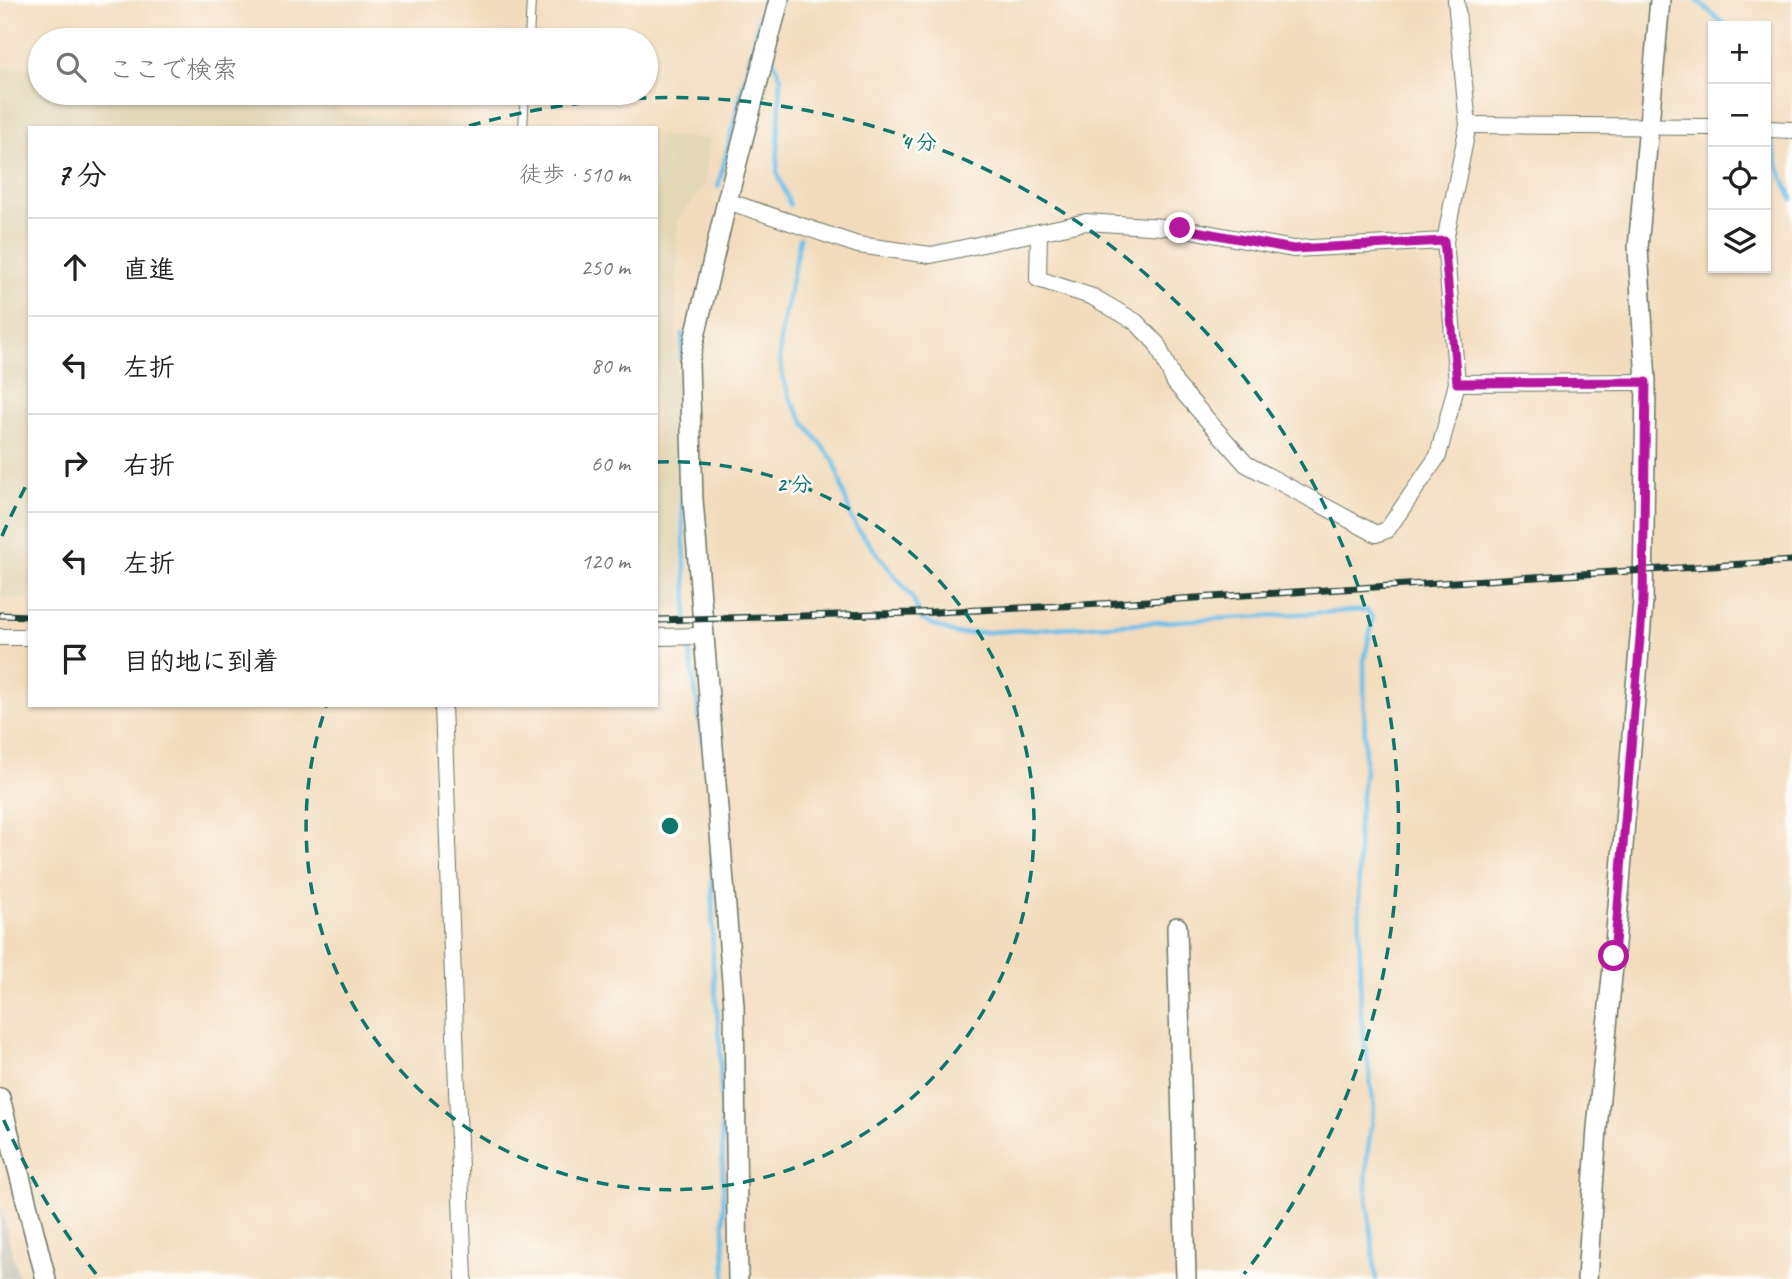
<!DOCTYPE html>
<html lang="ja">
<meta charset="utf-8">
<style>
body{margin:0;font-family:Caveat,"Klee One",sans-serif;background:#f2f2f2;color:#222}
.controls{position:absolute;right:21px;top:21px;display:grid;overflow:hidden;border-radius:0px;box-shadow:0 2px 5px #0004}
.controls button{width:63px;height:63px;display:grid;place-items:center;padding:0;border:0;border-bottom:2px solid #e0e0e0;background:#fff;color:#222;font:35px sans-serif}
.stop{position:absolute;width:21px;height:21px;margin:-16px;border:5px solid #b5179e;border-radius:50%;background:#fff}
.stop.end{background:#b5179e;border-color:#fff;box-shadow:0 2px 7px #0008}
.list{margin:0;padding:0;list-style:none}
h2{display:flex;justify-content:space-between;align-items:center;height:91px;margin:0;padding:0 28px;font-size:30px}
h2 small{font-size:23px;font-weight:400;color:#767676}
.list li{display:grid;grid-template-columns:46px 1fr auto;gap:21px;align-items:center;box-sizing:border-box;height:98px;padding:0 28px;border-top:2px solid #e0e0e0}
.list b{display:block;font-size:26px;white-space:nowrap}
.list em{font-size:23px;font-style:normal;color:#767676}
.icon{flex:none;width:38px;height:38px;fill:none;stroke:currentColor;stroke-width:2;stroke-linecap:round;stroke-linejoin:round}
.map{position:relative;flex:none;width:1792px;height:1279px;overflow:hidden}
.search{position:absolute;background:#fff;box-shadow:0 2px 5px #0004;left:28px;top:28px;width:630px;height:77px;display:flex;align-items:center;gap:18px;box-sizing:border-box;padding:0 24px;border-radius:38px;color:#767676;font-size:26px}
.panel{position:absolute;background:#fff;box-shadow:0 2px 5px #0004;left:28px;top:126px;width:630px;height:581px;border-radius:0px}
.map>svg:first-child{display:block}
.built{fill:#e2d7b7}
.industrial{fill:#c8c4b8}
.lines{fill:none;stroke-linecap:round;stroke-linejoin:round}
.stream{stroke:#6dbfe9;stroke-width:4.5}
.service-casing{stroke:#697564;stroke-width:10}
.minor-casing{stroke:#697564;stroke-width:18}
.tertiary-casing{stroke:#697564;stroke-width:22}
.service{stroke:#fff;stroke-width:8}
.minor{stroke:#fff;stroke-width:16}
.tertiary{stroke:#fff;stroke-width:19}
.rail-casing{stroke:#1f3d34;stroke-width:7}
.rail{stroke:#fdfcf7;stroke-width:4.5;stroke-dasharray:13;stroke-linecap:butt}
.route{stroke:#b5179e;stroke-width:9}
.ring{fill:none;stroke:#0f766e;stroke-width:3.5;stroke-dasharray:12 9}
.centre{fill:#0f766e;stroke:#fdfcf7;stroke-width:3.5}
.ring-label{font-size:21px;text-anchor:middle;font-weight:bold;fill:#0f766e;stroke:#fdfcf7;stroke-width:5;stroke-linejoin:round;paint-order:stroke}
</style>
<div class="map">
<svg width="1792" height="1279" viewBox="0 0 1792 1279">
<rect width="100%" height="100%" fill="#fdfcf7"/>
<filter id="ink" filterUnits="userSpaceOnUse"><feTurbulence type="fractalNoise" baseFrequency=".0143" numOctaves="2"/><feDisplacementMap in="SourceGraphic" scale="14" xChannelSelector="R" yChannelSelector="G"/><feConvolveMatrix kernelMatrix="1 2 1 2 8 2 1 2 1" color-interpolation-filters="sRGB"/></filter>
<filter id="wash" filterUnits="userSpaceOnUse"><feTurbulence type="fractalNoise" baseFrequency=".00686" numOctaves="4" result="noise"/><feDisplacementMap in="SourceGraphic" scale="28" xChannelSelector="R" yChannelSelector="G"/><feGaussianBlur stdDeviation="1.57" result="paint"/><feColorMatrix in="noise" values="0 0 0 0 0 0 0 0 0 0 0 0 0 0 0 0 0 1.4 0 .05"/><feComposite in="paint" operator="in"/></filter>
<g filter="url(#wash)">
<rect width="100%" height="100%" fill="#f3dcbd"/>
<g class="built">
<polygon points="0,68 40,68 40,93 317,93 347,115 525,128 30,128 30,600 0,599"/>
<polygon points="656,136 710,139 704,186 678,220 676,331 678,418 675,454 682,607 656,607"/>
</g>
<polygon class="industrial" points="0,1204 19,1279 0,1279"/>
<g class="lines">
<g class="stream">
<polyline points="1697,0 1726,26"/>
<polyline points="759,33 757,29 764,0"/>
<polyline points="772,57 781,78 777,172 790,205"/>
<polyline points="1769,134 1778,166 1792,199"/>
<polyline points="718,187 757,29"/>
<polyline points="800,238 780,339 780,359 783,378 790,398 804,422 834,461 851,517 857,528 912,597 922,620 956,634 1366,610 1373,618 1364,661 1365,770 1358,827 1361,1016 1374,1107 1367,1156 1366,1187 1376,1279"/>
<polyline points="681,359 683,334"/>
<polyline points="681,421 679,452 687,603 686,626"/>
<polyline points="689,646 703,743"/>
<polyline points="712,850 713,965 720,1044 725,1279"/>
</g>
</g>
</g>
<g filter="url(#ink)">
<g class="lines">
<defs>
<g id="service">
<polyline points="529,40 531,0"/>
<polyline points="523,128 525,93"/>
</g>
<g id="minor">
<polyline points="1456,0 1468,125 1445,241 1457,383 1646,382"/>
<polyline points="1468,125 1713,127"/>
<polyline points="1766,129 1792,130"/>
<polyline points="727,201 858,245 931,255 1086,222 1180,228 1293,249 1445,241"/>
<polyline points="1039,232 1038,279 1093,297 1136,322 1157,344 1175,383 1246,464 1376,534 1387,530 1438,456 1457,383"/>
<polyline points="0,637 30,637"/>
<polyline points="656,637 705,636"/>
<polyline points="443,705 464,1279"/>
</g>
<g id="tertiary">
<polyline points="1177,927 1186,1279"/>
<polyline points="0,1098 46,1279"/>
<polyline points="738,1279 734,1006 693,500 689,362 727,201 779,0"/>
<polyline points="1587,1279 1597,1128 1614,956 1643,601 1646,382 1638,248 1660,0"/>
</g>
</defs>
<use href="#service" class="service-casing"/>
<use href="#minor" class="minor-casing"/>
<use href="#tertiary" class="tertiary-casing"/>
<use href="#service" class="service"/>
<use href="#minor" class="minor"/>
<use href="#tertiary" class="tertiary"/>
<defs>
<g id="rail">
<polyline points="0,615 30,616"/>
<polyline points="656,620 915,613 1083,605 1792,561"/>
</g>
</defs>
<use href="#rail" class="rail-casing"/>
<use href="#rail" class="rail"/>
</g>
</g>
<g class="lines" filter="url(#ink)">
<polyline class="route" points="1180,228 1293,249 1444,241 1457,383 1646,382 1643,601 1614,956"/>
</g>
<g class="ring">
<path d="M657 462A364 364 0 1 1 326 707"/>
<path d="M96 1274A728 728 0 0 1 2 1116M2 536A728 728 0 0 1 27 484M469 126A728 728 0 0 1 1244 1274"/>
</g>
<circle cx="670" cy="826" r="10" class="centre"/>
<g class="ring-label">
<text x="919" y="149">4 分</text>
<text x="794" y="491">2 分</text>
</g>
</svg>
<div class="controls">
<button>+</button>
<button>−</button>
<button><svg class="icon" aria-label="locate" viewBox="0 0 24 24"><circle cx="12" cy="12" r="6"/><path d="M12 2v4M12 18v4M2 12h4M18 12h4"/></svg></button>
<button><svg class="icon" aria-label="layers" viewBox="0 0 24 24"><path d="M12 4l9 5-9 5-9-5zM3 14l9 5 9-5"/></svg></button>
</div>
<div class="stop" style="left:1614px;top:956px"></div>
<div class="stop end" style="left:1180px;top:228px"></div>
<div class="search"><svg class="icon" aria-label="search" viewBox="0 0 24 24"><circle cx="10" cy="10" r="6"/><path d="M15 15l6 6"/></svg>ここで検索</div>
<section class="panel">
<h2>7 分<small>徒歩 · 510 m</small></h2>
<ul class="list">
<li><svg class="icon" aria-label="ahead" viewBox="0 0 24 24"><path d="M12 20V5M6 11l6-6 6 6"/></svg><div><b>直進</b></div><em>250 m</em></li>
<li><svg class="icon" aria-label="left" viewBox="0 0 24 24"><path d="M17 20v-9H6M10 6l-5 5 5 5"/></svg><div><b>左折</b></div><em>80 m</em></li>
<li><svg class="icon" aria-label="right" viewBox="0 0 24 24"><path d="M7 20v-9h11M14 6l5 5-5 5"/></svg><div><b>右折</b></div><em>60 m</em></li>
<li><svg class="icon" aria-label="left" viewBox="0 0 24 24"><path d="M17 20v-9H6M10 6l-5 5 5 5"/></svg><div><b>左折</b></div><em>120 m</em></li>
<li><svg class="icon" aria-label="arrive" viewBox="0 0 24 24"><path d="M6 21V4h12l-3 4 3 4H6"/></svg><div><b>目的地に到着</b></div></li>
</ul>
</section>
</div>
